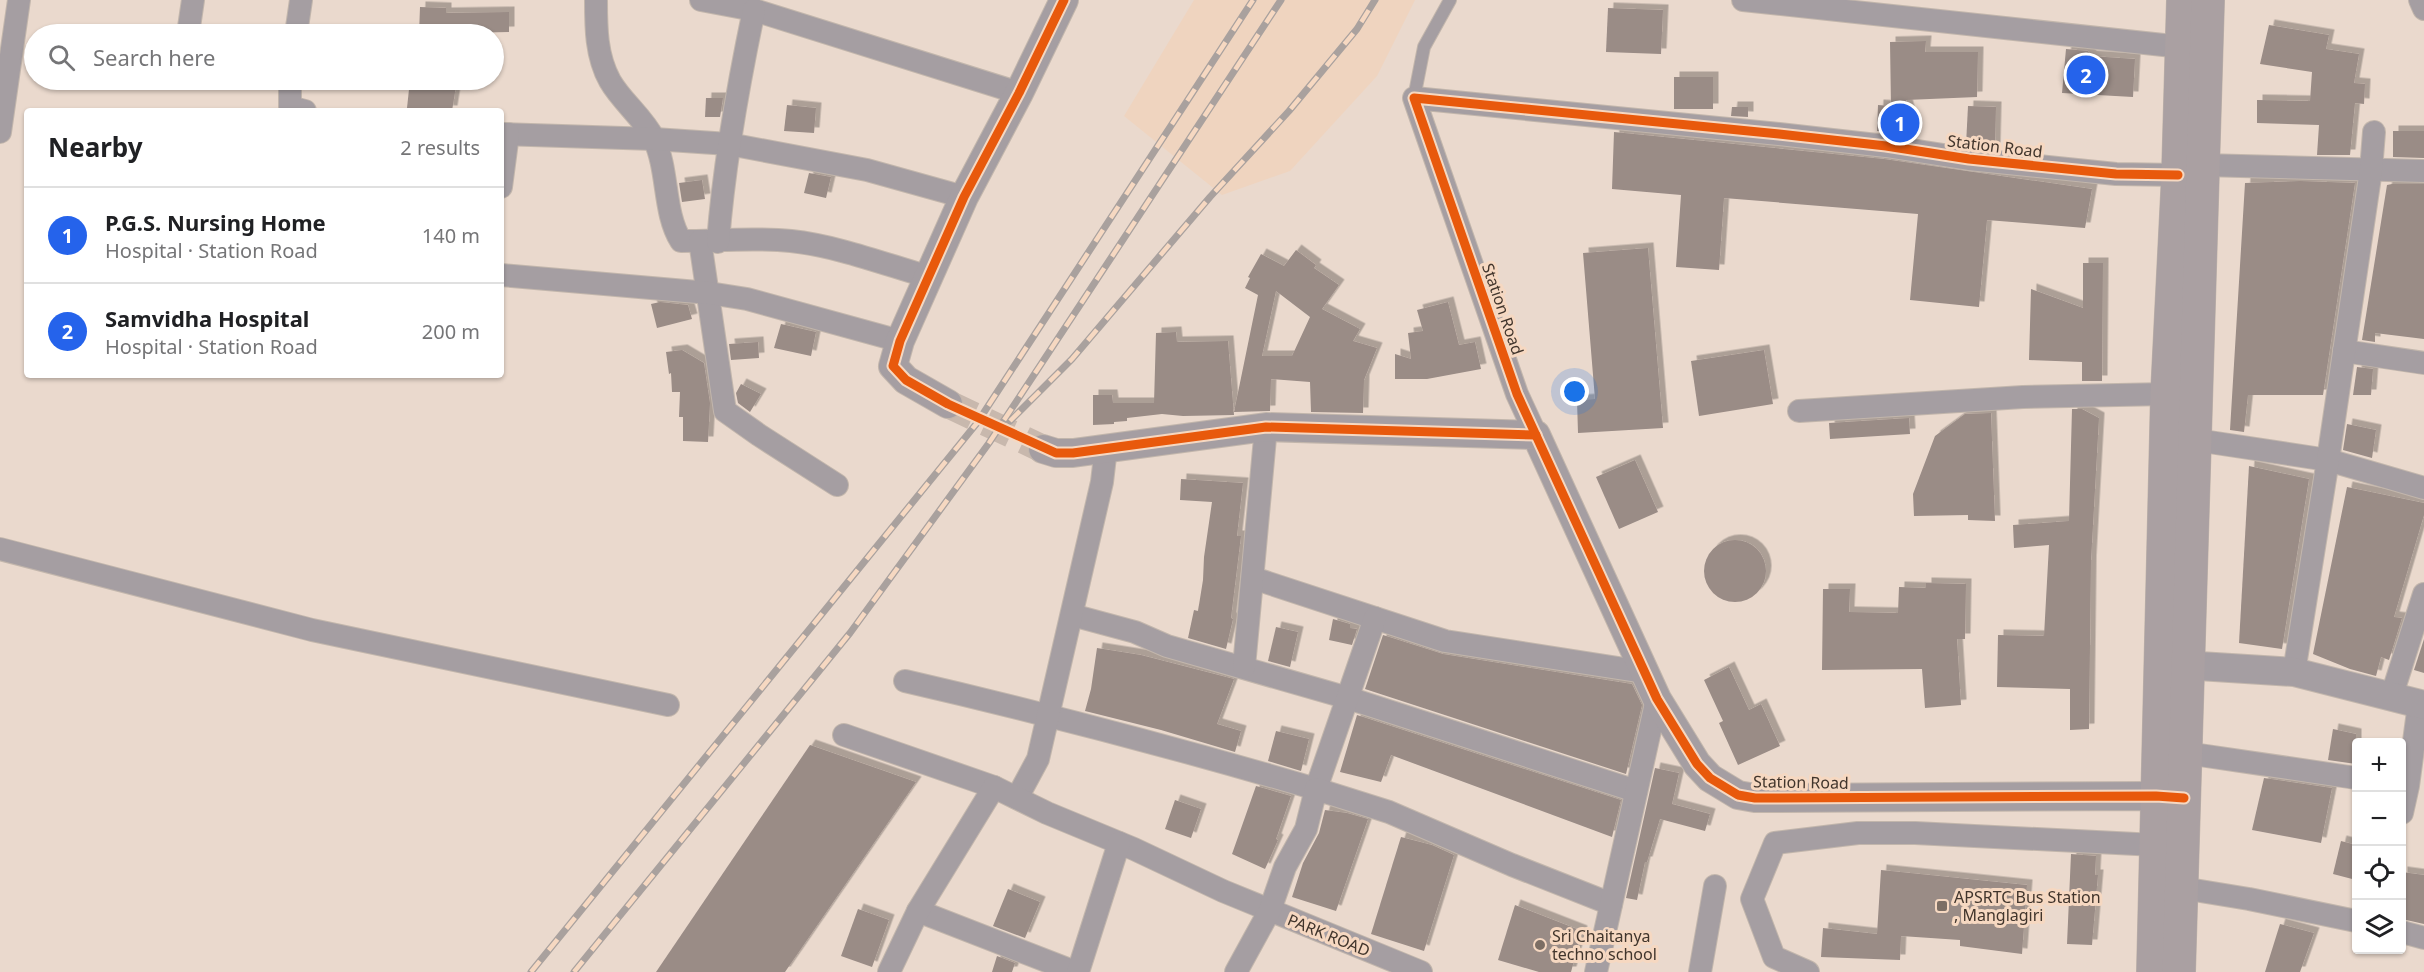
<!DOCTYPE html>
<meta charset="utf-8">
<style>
body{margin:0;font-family:"Noto Sans",sans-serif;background:#f2f2f2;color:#202124}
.controls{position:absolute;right:18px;bottom:18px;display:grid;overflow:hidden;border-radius:6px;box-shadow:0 2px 4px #0004}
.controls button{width:54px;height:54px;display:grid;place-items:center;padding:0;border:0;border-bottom:2px solid #e0e0e0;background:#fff;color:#202124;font:30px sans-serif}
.you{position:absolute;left:1575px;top:392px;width:21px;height:21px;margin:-15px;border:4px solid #fff;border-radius:50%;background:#1a73e8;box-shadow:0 0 0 9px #1a73e833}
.badge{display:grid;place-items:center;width:39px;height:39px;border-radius:50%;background:#2563eb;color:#fff;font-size:20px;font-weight:700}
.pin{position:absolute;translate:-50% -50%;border:3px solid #fff;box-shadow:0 2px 6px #0006}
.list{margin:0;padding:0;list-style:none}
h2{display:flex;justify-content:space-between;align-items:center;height:78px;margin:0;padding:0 24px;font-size:26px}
h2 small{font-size:20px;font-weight:400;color:#757577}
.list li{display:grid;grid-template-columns:39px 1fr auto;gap:18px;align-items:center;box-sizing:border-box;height:96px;padding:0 24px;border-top:2px solid #e0e0e0}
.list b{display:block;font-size:22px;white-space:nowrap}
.list p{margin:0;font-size:20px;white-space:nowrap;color:#757577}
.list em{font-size:20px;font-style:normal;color:#757577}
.icon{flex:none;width:33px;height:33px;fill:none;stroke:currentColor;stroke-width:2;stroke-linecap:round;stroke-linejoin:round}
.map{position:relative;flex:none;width:2424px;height:972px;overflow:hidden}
.search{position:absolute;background:#fff;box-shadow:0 2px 4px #0004;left:24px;top:24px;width:480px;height:66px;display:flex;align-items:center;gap:15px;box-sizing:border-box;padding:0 21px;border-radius:33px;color:#757577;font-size:22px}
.panel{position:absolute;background:#fff;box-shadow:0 2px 4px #0004;left:24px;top:108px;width:480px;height:270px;border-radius:6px}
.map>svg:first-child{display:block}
.built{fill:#efd4bf}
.building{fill:#9a8c86;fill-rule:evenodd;filter:url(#shadow)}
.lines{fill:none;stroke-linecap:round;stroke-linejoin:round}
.tertiary-tunnel{stroke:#c8b8ad;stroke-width:28;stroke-dasharray:28 14;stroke-linecap:butt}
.service-casing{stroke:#c2b6ac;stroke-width:14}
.minor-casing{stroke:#c2b6ac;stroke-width:24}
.tertiary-casing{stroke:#c2b6ac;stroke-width:30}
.primary-casing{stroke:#c2b6ac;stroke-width:34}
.service{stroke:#a59ea2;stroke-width:12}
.minor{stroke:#a59ea2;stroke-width:22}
.tertiary{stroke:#a59ea2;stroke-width:28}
.primary{stroke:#aaa0a2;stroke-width:33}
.rail-casing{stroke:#a9a19e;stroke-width:7}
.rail{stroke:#f6d8c1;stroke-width:4.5;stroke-dasharray:14;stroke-linecap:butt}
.cycleway-casing{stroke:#f6d8c1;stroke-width:13}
.cycleway{stroke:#e8590c;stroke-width:9}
.poi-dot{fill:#7c6e64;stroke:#f6d8c1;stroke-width:2}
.labels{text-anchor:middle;stroke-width:6;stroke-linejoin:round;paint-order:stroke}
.street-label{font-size:16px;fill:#41352c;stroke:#f6d8c1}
.poi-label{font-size:16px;fill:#41352c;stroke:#f6d8c1;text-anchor:start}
</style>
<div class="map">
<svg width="2424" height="972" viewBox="0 0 2424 972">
<defs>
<filter id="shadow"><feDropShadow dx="5.5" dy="-5.5" stdDeviation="0" flood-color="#0004"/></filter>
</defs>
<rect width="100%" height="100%" fill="#ead9cd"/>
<polygon class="built" points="1194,0 1415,0 1377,76 1290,171 1222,195 1124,116"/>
<g class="building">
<polygon points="420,7 446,8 446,13 509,12 509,32 419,34"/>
<polygon points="1608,8 1663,10 1661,54 1606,52"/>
<polygon points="2269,25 2329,35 2326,49 2359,54 2354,83 2365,84 2364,104 2355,103 2350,155 2317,155 2319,125 2257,123 2257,100 2310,101 2312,72 2260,64"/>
<polygon points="1926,41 1925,52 1978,52 1977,97 1906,100 1914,131 1877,131 1878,105 1891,106 1890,42"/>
<polygon points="2066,49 2088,51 2091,56 2135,59 2133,97 2062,93"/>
<rect x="1674" y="77" width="39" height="32"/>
<polygon points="410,80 457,80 452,111 407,108"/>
<polygon points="706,98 723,98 720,117 705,117"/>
<polygon points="787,105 816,108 814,133 784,131"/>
<polygon points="1968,106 1996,107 1995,148 1966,145"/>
<polygon points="1732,107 1748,107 1748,117 1731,116"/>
<polygon points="2393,131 2424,131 2424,158 2393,157"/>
<polygon points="1614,132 1884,159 2092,189 2085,228 1987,220 1979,307 1910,300 1918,214 1724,198 1719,270 1676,267 1681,195 1612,189"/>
<polygon points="809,173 831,177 826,198 804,193"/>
<polygon points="702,180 705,199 682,202 679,183"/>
<polygon points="2300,181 2355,183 2323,395 2248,395 2244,432 2230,430 2245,183"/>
<polygon points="2392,184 2424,184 2424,339 2375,333 2375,342 2362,340 2387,185"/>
<polygon points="1648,248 1663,428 1578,433 1577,400 1595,399 1583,253"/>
<path d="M1296,250L1316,265L1314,268L1339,285L1322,309L1360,329L1353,341L1377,348L1364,380L1363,413L1311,412L1310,382L1271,379L1270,411L1234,412L1258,295L1245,288L1250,278L1248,277L1261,254L1284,266ZM1276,291L1310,317L1292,356H1262Z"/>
<polygon points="2083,263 2103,263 2102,381 2082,381 2082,362 2029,360 2031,289 2083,308"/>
<polygon points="660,302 688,305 692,319 657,328 651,304"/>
<polygon points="1448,302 1459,345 1475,342 1481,369 1427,379 1395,379 1395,354 1411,359 1408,333 1423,331 1417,310"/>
<polygon points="781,324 816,332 811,356 774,348"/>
<polygon points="1176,332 1177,342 1228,341 1234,415 1183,416 1162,414 1127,418 1127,421 1114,422 1114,424 1093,425 1093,395 1112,395 1113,403 1154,403 1156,333"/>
<polygon points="758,342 759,358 731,360 729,344"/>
<polygon points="682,350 704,363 710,403 708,442 683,441 683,417 679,417 680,392 672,392 671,373 669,374 666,352"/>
<polygon points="1764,350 1773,404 1699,416 1691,361"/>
<polygon points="2357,367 2373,369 2371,395 2353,395"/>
<polygon points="741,384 761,394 750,412 738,403 736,393"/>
<polygon points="2072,409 2082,409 2099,418 2091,561 2089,729 2070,730 2070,689 1997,687 1998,635 2044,636 2049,545 2014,548 2013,525 2069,521"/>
<polygon points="1991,413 1995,521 1968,520 1968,515 1914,516 1913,494 1935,436 1965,414"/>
<polygon points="1909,418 1910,434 1830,439 1829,423"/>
<polygon points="2347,424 2376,430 2372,458 2343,450"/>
<polygon points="1635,460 1658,512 1619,529 1596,477"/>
<polygon points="2249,466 2309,479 2282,649 2239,643"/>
<polygon points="1181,479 1243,483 1237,536 1241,536 1231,618 1233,619 1226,649 1188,638 1194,610 1198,611 1203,580 1204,557 1212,502 1180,500"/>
<polygon points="2347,487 2424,503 2424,515 2394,617 2402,618 2389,660 2381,657 2376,676 2350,669 2313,654"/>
<circle cx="1735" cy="571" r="31"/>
<polygon points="1926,583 1966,584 1965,639 1957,639 1961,705 1925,708 1922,669 1822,670 1823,589 1850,589 1849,612 1898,613 1899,587 1926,588"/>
<polygon points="1333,619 1350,624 1350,628 1357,629 1352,645 1329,640"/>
<polygon points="1276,627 1298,632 1290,667 1268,661"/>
<polygon points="1383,635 1443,654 1632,684 1642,705 1626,774 1365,689"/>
<polygon points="2424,639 2424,673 2414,670"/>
<polygon points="1097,648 1141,655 1234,679 1217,724 1241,731 1235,752 1161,730 1085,711 1091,689"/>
<polygon points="1729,667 1749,710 1761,704 1780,746 1738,765 1719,723 1723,721 1704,680"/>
<polygon points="1357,715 1621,800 1612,837 1391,755 1381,782 1340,772"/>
<polygon points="2333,729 2356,734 2356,764 2328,760"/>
<polygon points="1276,731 1309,739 1301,771 1268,761"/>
<polygon points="810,745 916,782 785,972 656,972"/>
<polygon points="1655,768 1679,773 1672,804 1710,814 1705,831 1660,819 1647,862 1645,862 1637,900 1626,898"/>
<polygon points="2264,778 2332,788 2321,843 2252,830"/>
<polygon points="1256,786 1291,796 1276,839 1278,840 1265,869 1232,854"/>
<polygon points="1175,800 1201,809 1191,838 1165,829"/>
<polygon points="1325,810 1347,813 1368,819 1336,911 1292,897 1303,863 1319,833"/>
<polygon points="1401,837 1432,845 1454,855 1424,951 1371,934"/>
<polygon points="2341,841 2356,845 2356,880 2333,874"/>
<polygon points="2071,854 2096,856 2095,875 2098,875 2092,945 2067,944"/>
<polygon points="1881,870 2027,885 2022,954 1960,946 1960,940 1901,936 1900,960 1821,957 1823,928 1877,934"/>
<polygon points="2402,872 2424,875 2424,924 2402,919"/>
<polygon points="1008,889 1040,902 1025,938 993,926"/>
<polygon points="1515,905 1582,931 1571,972 1539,972 1498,960"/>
<polygon points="858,909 889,920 872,967 841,956"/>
<polygon points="2280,924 2314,933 2300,972 2265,972"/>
<polygon points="997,956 1015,963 1012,972 992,972"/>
</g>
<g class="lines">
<polyline class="tertiary-tunnel" points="948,404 1043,449"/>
<defs>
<polyline id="service" points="1414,98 1424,47 1450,0"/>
<g id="minor">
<path d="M596,0C596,27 596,56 610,81C622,102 643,117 654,139C669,171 663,212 681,241C717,241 754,237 791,241C837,246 884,264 929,277"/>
<polyline points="701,0 754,10 1019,93"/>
<polyline points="1743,0 2182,47"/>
<polyline points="2420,0 2424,9"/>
<polyline points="188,34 193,0"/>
<polyline points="296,34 301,0"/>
<polyline points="290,80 290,107 305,111"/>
<polyline points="0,132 19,0"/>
<polyline points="501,134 654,139 729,144 867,170 964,197"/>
<polyline points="2203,165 2424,171"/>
<polyline points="501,187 508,134"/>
<polyline points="700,241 725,411 759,435 837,485"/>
<path d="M718,242C724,163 738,86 754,10"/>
<polyline points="501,275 709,293 747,299 900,341"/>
<polyline points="2344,351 2424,363"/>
<polyline points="1799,411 2023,397 2167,394"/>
<polyline points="1536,435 1517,394 1414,98 1779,134 1886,146 1969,159 2116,174 2178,175"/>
<polyline points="2196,440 2328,460 2424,488"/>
<polyline points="0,549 312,630 668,705"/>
<polyline points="1253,578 1445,641 1644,672"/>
<polyline points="1072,615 1135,632 1167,646 1348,698 1636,791"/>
<polyline points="1244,667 1266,427"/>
<polyline points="2294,672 2328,460 2371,170 2374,132"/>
<path d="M905,681C1044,713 1180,749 1316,789L1375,618"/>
<polyline points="2391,698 2424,594"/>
<polyline points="844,735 994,787"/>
<polyline points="2186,753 2356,778"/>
<polyline points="1017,798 1038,759 1102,482 1106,448"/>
<polyline points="2402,813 2408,786 2419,704"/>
<polyline points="2182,888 2249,899 2356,921"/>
<polyline points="918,911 1075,972"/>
<polyline points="2402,932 2424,938"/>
<polyline points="889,972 918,911 994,787 1047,813 1134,849 1223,891 1421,972"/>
<polyline points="1078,972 1119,843"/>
<polyline points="1236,972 1270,910 1285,867 1306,829 1316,789 1389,812 1512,865 1611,904"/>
<polyline points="1596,972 1657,699"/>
<polyline points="1700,972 1715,886"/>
<polyline points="1808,972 1774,957 1752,899 1775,843 1858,833 1915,833 2156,845"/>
</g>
<g id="tertiary">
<polyline points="948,404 906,380 893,366 900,341 964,197 1019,93 1064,0"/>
<polyline points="1043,449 1056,453 1073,453 1266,427 1536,435 1657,699 1697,764 1710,778 1738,795 1755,798 2156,796 2180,798"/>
<polyline points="2167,664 2294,672 2424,705"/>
</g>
<g id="primary">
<polyline points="2153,972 2167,394 2178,175 2183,0"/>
<polyline points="2179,972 2208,0"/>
</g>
</defs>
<use href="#service" class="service-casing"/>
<use href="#minor" class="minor-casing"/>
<use href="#tertiary" class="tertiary-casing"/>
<use href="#primary" class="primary-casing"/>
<use href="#service" class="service"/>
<use href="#minor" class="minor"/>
<use href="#tertiary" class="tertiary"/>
<use href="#primary" class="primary"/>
<defs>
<g id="rail">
<polyline points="1010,421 1072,359 1210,197 1289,111 1357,29 1375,0"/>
<polyline points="531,972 977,423 1253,0"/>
<polyline points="574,972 850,633 989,443 1281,0"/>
</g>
</defs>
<use href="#rail" class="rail-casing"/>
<use href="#rail" class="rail"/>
<defs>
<g id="cycleway">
<polyline points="1064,0 1019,93 964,197 900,341 893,366 906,380 948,404 1056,453 1073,453 1266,427 1536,435"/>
<polyline points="2178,175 2116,174 1969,159 1886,146 1779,134 1414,98 1517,394 1657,699 1697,764 1710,778 1738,795 1755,798 2156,796 2184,798"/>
</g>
</defs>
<use href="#cycleway" class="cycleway-casing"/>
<use href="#cycleway" class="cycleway"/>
</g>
<g class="poi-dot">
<rect x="1936" y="900" width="12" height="12" rx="3"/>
<circle cx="1540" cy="945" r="6"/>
</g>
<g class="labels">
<g class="street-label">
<text transform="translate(1995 146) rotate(7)" y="6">Station Road</text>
<text transform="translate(1503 309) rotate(71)" y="6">Station Road</text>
<text transform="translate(1801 782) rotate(1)" y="6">Station Road</text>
<text transform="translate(1329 935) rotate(22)" y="6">PARK ROAD</text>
</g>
<g class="poi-label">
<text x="1954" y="903">APSRTC Bus Station<tspan x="1954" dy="18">, Manglagiri</tspan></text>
<text x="1552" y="942">Sri Chaitanya<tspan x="1552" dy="18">techno school</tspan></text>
</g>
</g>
</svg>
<div class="controls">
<button>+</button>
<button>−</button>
<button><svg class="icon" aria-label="locate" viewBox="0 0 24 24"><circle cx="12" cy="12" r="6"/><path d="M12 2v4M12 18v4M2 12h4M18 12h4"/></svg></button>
<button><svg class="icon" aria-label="layers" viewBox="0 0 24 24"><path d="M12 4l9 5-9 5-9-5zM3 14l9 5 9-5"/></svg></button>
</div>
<div class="you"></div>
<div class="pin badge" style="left:1900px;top:123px">1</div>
<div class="pin badge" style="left:2086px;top:75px">2</div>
<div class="search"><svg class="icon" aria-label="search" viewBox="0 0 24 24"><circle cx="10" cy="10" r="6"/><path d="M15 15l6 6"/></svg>Search here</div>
<section class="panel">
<h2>Nearby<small>2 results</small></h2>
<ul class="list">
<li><span class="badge">1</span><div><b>P.G.S. Nursing Home</b><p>Hospital · Station Road</p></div><em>140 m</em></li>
<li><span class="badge">2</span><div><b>Samvidha Hospital</b><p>Hospital · Station Road</p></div><em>200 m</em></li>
</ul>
</section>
</div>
